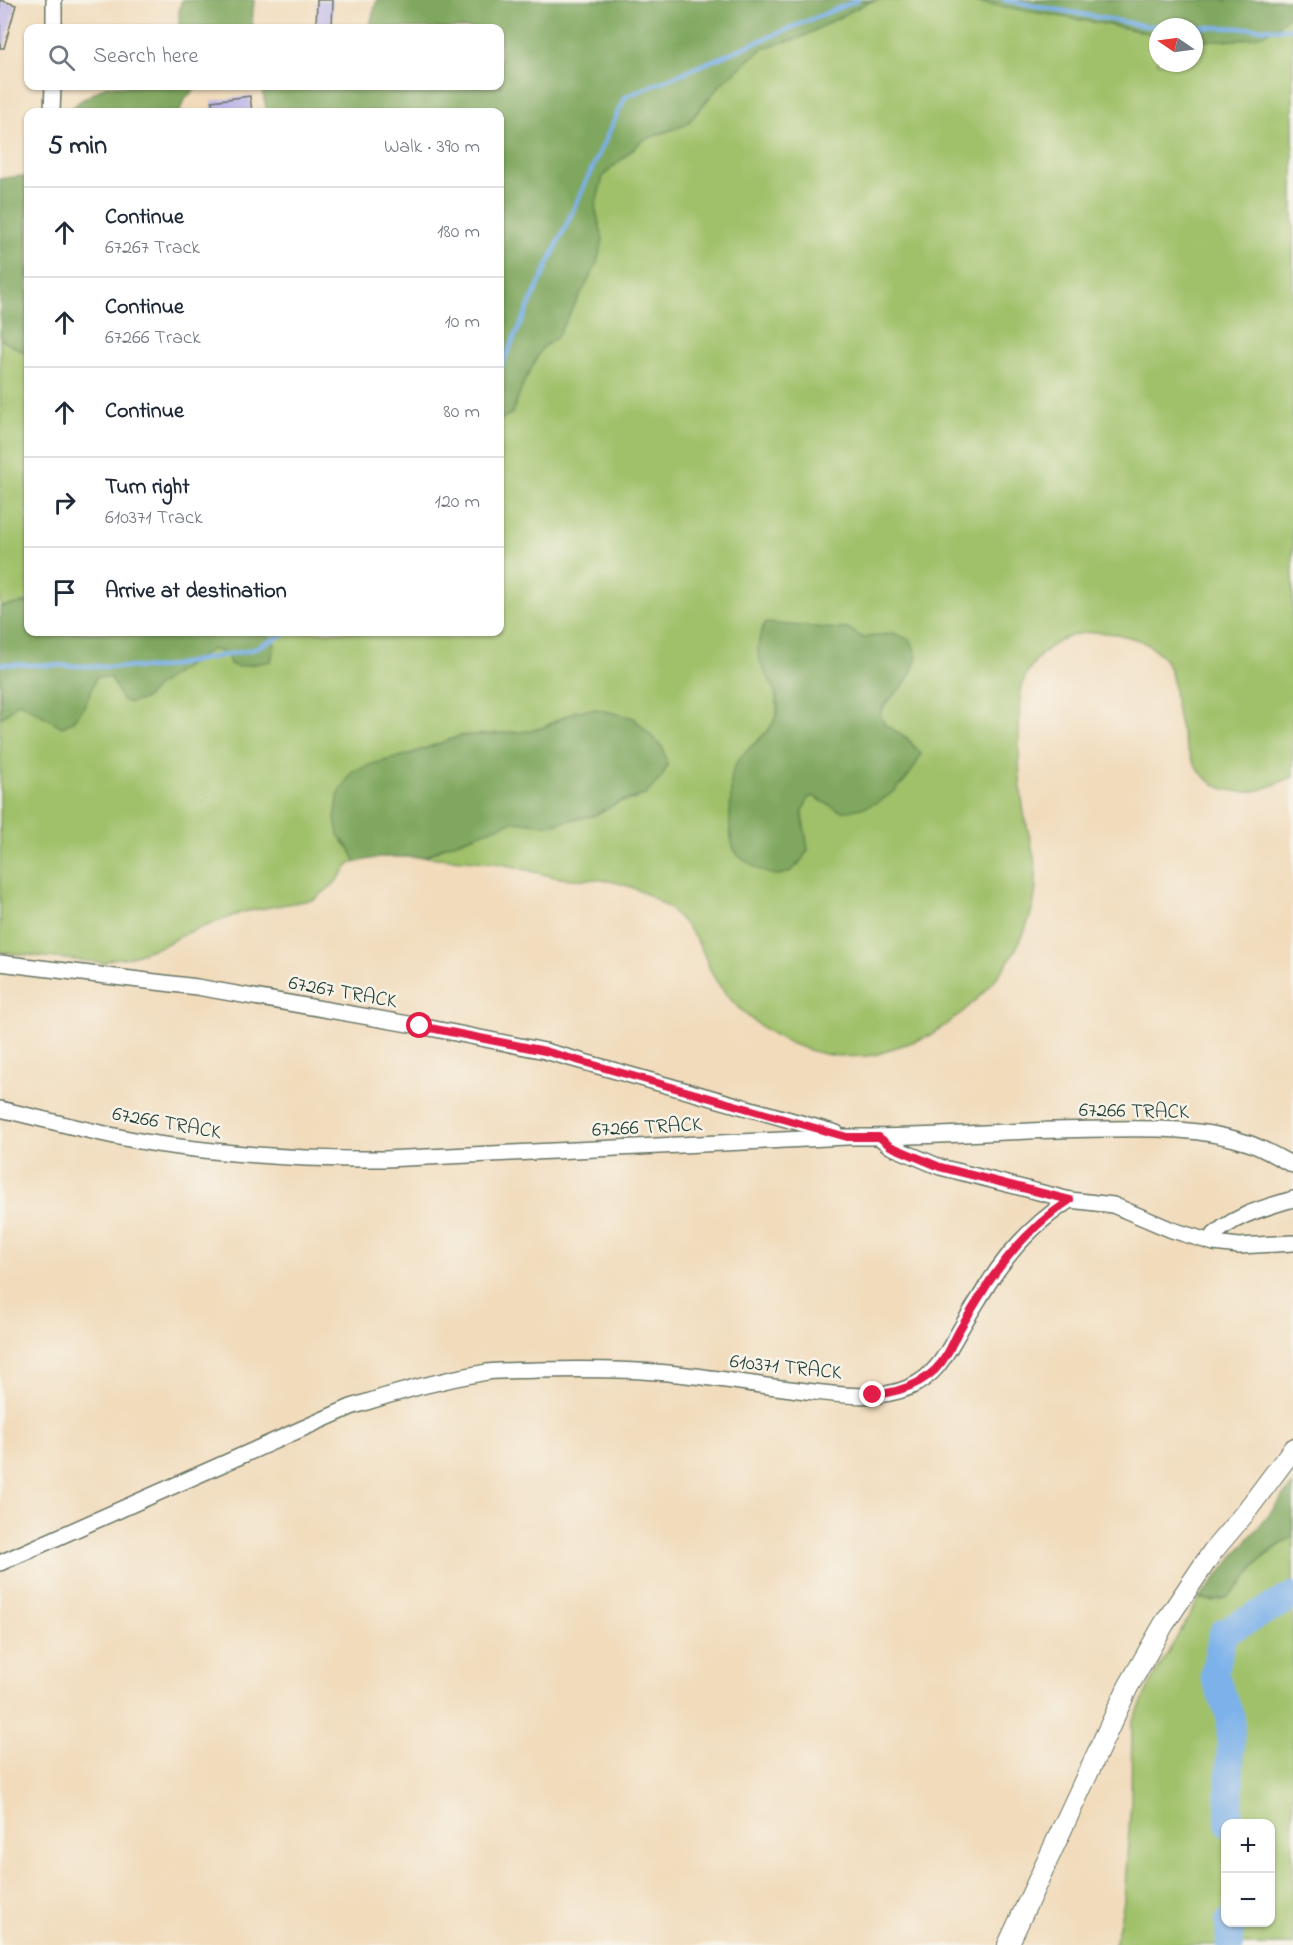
<!DOCTYPE html>
<meta charset="utf-8">
<style>
body{margin:0;font-family:"Indie Flower",sans-serif;background:#f6f6f7;color:#1f2937}
.controls{position:absolute;right:18px;bottom:18px;display:grid;overflow:hidden;border-radius:12px;box-shadow:0 2px 4px #0004}
.controls button{width:54px;height:54px;display:grid;place-items:center;padding:0;border:0;border-bottom:2px solid #e0e1e3;background:#fff;color:#1f2937;font:30px sans-serif}
.compass{position:absolute;left:1149px;top:18px;width:54px;height:54px;border-radius:50%;background:#fff;box-shadow:0 2px 4px #0004;rotate:283deg}
.stop{position:absolute;width:18px;height:18px;margin:-14px;border:4px solid #e11d48;border-radius:50%;background:#fff}
.stop.end{background:#e11d48;border-color:#fff;box-shadow:0 2px 6px #0008}
.list{margin:0;padding:0;list-style:none}
h2{display:flex;justify-content:space-between;align-items:center;height:78px;margin:0;padding:0 24px;font-size:26px}
h2 small{font-size:20px;font-weight:400;color:#747a83}
.list li{display:grid;grid-template-columns:39px 1fr auto;gap:18px;align-items:center;box-sizing:border-box;height:90px;padding:0 24px;border-top:2px solid #e0e1e3}
.list b{display:block;font-size:22px;white-space:nowrap}
.list p{margin:0;font-size:20px;white-space:nowrap;color:#747a83}
.list em{font-size:20px;font-style:normal;color:#747a83}
.icon{flex:none;width:33px;height:33px;fill:none;stroke:currentColor;stroke-width:2;stroke-linecap:round;stroke-linejoin:round}
.map{position:relative;flex:none;width:1293px;height:1945px;overflow:hidden}
.search{position:absolute;background:#fff;box-shadow:0 2px 4px #0004;left:24px;top:24px;width:480px;height:66px;display:flex;align-items:center;gap:15px;box-sizing:border-box;padding:0 21px;border-radius:12px;color:#747a83;font-size:22px}
.panel{position:absolute;background:#fff;box-shadow:0 2px 4px #0004;left:24px;top:108px;width:480px;height:528px;border-radius:12px}
.map>svg:first-child{display:block}
.green{fill:#a0c16a;stroke:#607f4f;stroke-width:1.5;fill-rule:evenodd}
.forest{fill:#80a75e;stroke:#507249;stroke-width:1.5}
.lines{fill:none;stroke-linecap:round;stroke-linejoin:round}
.stream{stroke:#7bb1ea;stroke-width:4.5}
.river{stroke:#7bb1ea;stroke-width:28}
.building{fill:#bab2e8}
.minor-casing{stroke:#687463;stroke-width:18}
.tertiary-casing{stroke:#687463;stroke-width:22}
.minor{stroke:#fff;stroke-width:15}
.tertiary{stroke:#fff;stroke-width:20}
.route{stroke:#e11d48;stroke-width:8}
.labels{text-anchor:middle;stroke-width:5;stroke-linejoin:round;paint-order:stroke}
.street-label{font-size:21px;fill:#1f3d34;stroke:#f7f3e8}
</style>
<div class="map">
<svg width="1293" height="1945" viewBox="0 0 1293 1945">
<rect width="100%" height="100%" fill="#f7f3e8"/>
<filter id="ink" filterUnits="userSpaceOnUse"><feTurbulence type="fractalNoise" baseFrequency=".0167" numOctaves="2"/><feDisplacementMap in="SourceGraphic" scale="12" xChannelSelector="R" yChannelSelector="G"/><feConvolveMatrix kernelMatrix="1 2 1 2 8 2 1 2 1" color-interpolation-filters="sRGB"/></filter>
<filter id="wash" filterUnits="userSpaceOnUse"><feTurbulence type="fractalNoise" baseFrequency=".008" numOctaves="4" result="noise"/><feDisplacementMap in="SourceGraphic" scale="24" xChannelSelector="R" yChannelSelector="G"/><feGaussianBlur stdDeviation="1.35" result="paint"/><feColorMatrix in="noise" values="0 0 0 0 0 0 0 0 0 0 0 0 0 0 0 0 0 1.4 0 .05"/><feComposite in="paint" operator="in"/></filter>
<g filter="url(#wash)">
<rect width="100%" height="100%" fill="#f1dbbb"/>
<g class="green">
<path d="M877,0H964L1111,25L1158,35V63H1194V40H1237L1281,24L1288,13L1293,11V777C1280,781 1268,789 1254,791C1198,798 1184,750 1176,706C1173,691 1175,674 1165,660C1156,647 1140,639 1125,636C1107,632 1088,630 1070,636C1050,643 1030,662 1023,682C1020,691 1020,701 1020,710C1018,745 1018,778 1024,813C1030,842 1041,870 1034,901C1022,958 980,1004 932,1034C922,1040 910,1042 900,1046C891,1049 883,1053 874,1055C810,1064 750,1031 715,979C709,969 706,958 701,948C692,932 680,916 665,906C648,893 624,882 602,880C589,878 575,880 561,878C541,875 521,867 501,864C476,860 450,859 425,857L445,846L514,821L548,825L595,815L619,802L637,799L576,711L544,727L531,731L460,736L407,755L373,764L353,771L343,842L349,848L356,862L350,864L334,884L315,899L243,912L187,933L164,945L129,957L111,959L104,963L0,952V339L28,354V632H500V420L512,413L523,384L542,348L557,337L603,240L595,207L603,176L643,140L687,124L721,84L764,47L800,38L866,3ZM839,629H849L863,638L893,633L911,673C901,689 886,697 880,714L885,725L907,738L842,811L813,796L807,798L802,814L808,850L798,865L789,872L739,760C752,747 775,730 777,711C778,704 775,694 774,687Z"/>
<path d="M1293,1536V1945H1115L1124,1901L1131,1801L1132,1724L1153,1678L1200,1598L1213,1602L1242,1585L1248,1574L1264,1557ZM1226,1824H1270V1922H1226Z"/>
</g>
<g class="forest">
<polygon points="182,0 254,0 252,22 255,28 179,28 179,12"/>
<polygon points="377,0 877,0 866,3 800,38 764,47 721,84 687,124 643,140 603,176 595,207 603,240 596,266 557,337 542,348 523,384 512,413 500,420 500,112 267,112 262,89 259,86 500,86 500,28 369,28"/>
<path d="M964,0H1293V11C1287,14 1286,20 1280,24C1257,44 1222,40 1194,40V27H1158V35L1111,25Z"/>
<path d="M106,86H200C190,93 182,100 180,112H67L80,101Z"/>
<polygon points="20,176 28,178 28,354 0,339 0,179"/>
<path d="M28,602V632H265L275,644L271,661L237,667L230,664L227,654L212,649L156,687L145,699L130,703L122,700L111,678L96,677C89,696 83,719 62,727L19,702L3,717H0V607Z"/>
<path d="M765,623L839,629H849L863,638L893,633L911,640L917,657C914,666 911,676 904,684C896,695 885,700 880,714L885,725L907,738L921,754C910,780 886,805 856,809C853,810 846,812 842,811C833,809 822,800 813,796L808,798L802,814L808,850C801,861 793,874 778,875C769,875 760,871 753,866C748,862 742,859 738,855C727,844 730,812 731,797C731,789 730,778 733,770C741,747 771,738 777,713C782,688 759,671 758,653C757,642 761,632 765,623Z"/>
<polygon points="597,709 634,718 663,748 667,765 665,771 661,778 645,795 619,802 595,815 548,825 514,821 445,846 425,857 380,857 356,862 349,848 338,835 335,818 339,793 353,771 373,764 407,755 460,736 531,731 544,727 576,711"/>
<path d="M1293,1485V1536C1283,1543 1271,1550 1262,1558C1242,1578 1234,1609 1200,1598Z"/>
</g>
<g class="lines">
<g class="stream">
<polyline points="1004,0 1146,26 1293,29"/>
<polyline points="500,369 625,97 858,0"/>
<polyline points="0,664 158,668 251,650 289,632"/>
</g>
<g class="river">
<polyline points="1229,1824 1231,1718 1214,1675 1223,1633 1293,1596"/>
<polyline points="1229,1922 1230,1945"/>
</g>
</g>
<g id="blocks">
<g class="building">
<polygon points="0,0 16,5 4,48 0,48"/>
<polygon points="317,0 333,0 332,28 316,28"/>
<polygon points="250,96 252,112 213,112 212,101"/>
</g>
</g>
</g>
<g filter="url(#ink)">
<use href="#blocks" fill-opacity="0" stroke="#687463" stroke-width="1.5"/>
<g class="lines">
<defs>
<g id="minor">
<polyline points="54,28 54,0"/>
<polyline points="52,112 53,86"/>
<polyline points="0,963 197,987 420,1026 545,1051 836,1133"/>
<path d="M0,1109C52,1121 104,1136 157,1144C233,1155 308,1160 385,1159L847,1137C934,1138 1021,1129 1108,1129C1155,1128 1203,1128 1248,1143C1263,1148 1279,1158 1293,1165"/>
<polyline points="879,1137 890,1146 940,1167 1070,1200 1113,1205 1172,1230 1214,1243 1239,1246 1293,1243"/>
<path d="M1208,1241C1229,1217 1263,1208 1293,1199"/>
<path d="M0,1563L351,1407C396,1392 441,1380 487,1372C503,1370 521,1371 537,1370C581,1369 625,1369 668,1373C712,1377 755,1385 798,1390C834,1394 876,1402 910,1387C937,1375 946,1354 960,1330C969,1314 979,1299 988,1284C1009,1251 1037,1221 1070,1200"/>
</g>
<polyline id="tertiary" points="1008,1945 1128,1687 1164,1624 1213,1551 1245,1513 1293,1449"/>
</defs>
<use href="#minor" class="minor-casing"/>
<use href="#tertiary" class="tertiary-casing"/>
<use href="#minor" class="minor"/>
<use href="#tertiary" class="tertiary"/>
</g>
</g>
<g class="lines" filter="url(#ink)">
<path class="route" d="M420,1026L545,1051L847,1137H879L890,1146L940,1167L1070,1200C1038,1221 1011,1250 989,1282C979,1298 969,1314 960,1329C955,1337 952,1346 947,1354C932,1381 902,1392 873,1395"/>
</g>
<g class="labels">
<g class="street-label">
<text transform="translate(343 991) rotate(10)" y="7">67267 TRACK</text>
<text transform="translate(1134 1110) rotate(1)" y="7">67266 TRACK</text>
<text transform="translate(167 1122) rotate(10)" y="7">67266 TRACK</text>
<text transform="translate(647 1126) rotate(-3)" y="7">67266 TRACK</text>
<text transform="translate(786 1366) rotate(6)" y="7">610371 TRACK</text>
</g>
</g>
</svg>
<div class="controls">
<button>+</button>
<button>−</button>
</div>
<svg class="compass" viewBox="-18 -18 36 36"><path d="M0-13l5 13h-10z" fill="#e53935"/><path d="M0 13l5-13h-10z" fill="#747a83"/></svg>
<div class="stop" style="left:420px;top:1026px"></div>
<div class="stop end" style="left:873px;top:1395px"></div>
<div class="search"><svg class="icon" aria-label="search" viewBox="0 0 24 24"><circle cx="10" cy="10" r="6"/><path d="M15 15l6 6"/></svg>Search here</div>
<section class="panel">
<h2>5 min<small>Walk · 390 m</small></h2>
<ul class="list">
<li><svg class="icon" aria-label="ahead" viewBox="0 0 24 24"><path d="M12 20V5M6 11l6-6 6 6"/></svg><div><b>Continue</b><p>67267 Track</p></div><em>180 m</em></li>
<li><svg class="icon" aria-label="ahead" viewBox="0 0 24 24"><path d="M12 20V5M6 11l6-6 6 6"/></svg><div><b>Continue</b><p>67266 Track</p></div><em>10 m</em></li>
<li><svg class="icon" aria-label="ahead" viewBox="0 0 24 24"><path d="M12 20V5M6 11l6-6 6 6"/></svg><div><b>Continue</b></div><em>80 m</em></li>
<li><svg class="icon" aria-label="right" viewBox="0 0 24 24"><path d="M7 20v-9h11M14 6l5 5-5 5"/></svg><div><b>Turn right</b><p>610371 Track</p></div><em>120 m</em></li>
<li><svg class="icon" aria-label="arrive" viewBox="0 0 24 24"><path d="M6 21V4h12l-3 4 3 4H6"/></svg><div><b>Arrive at destination</b></div></li>
</ul>
</section>
</div>
